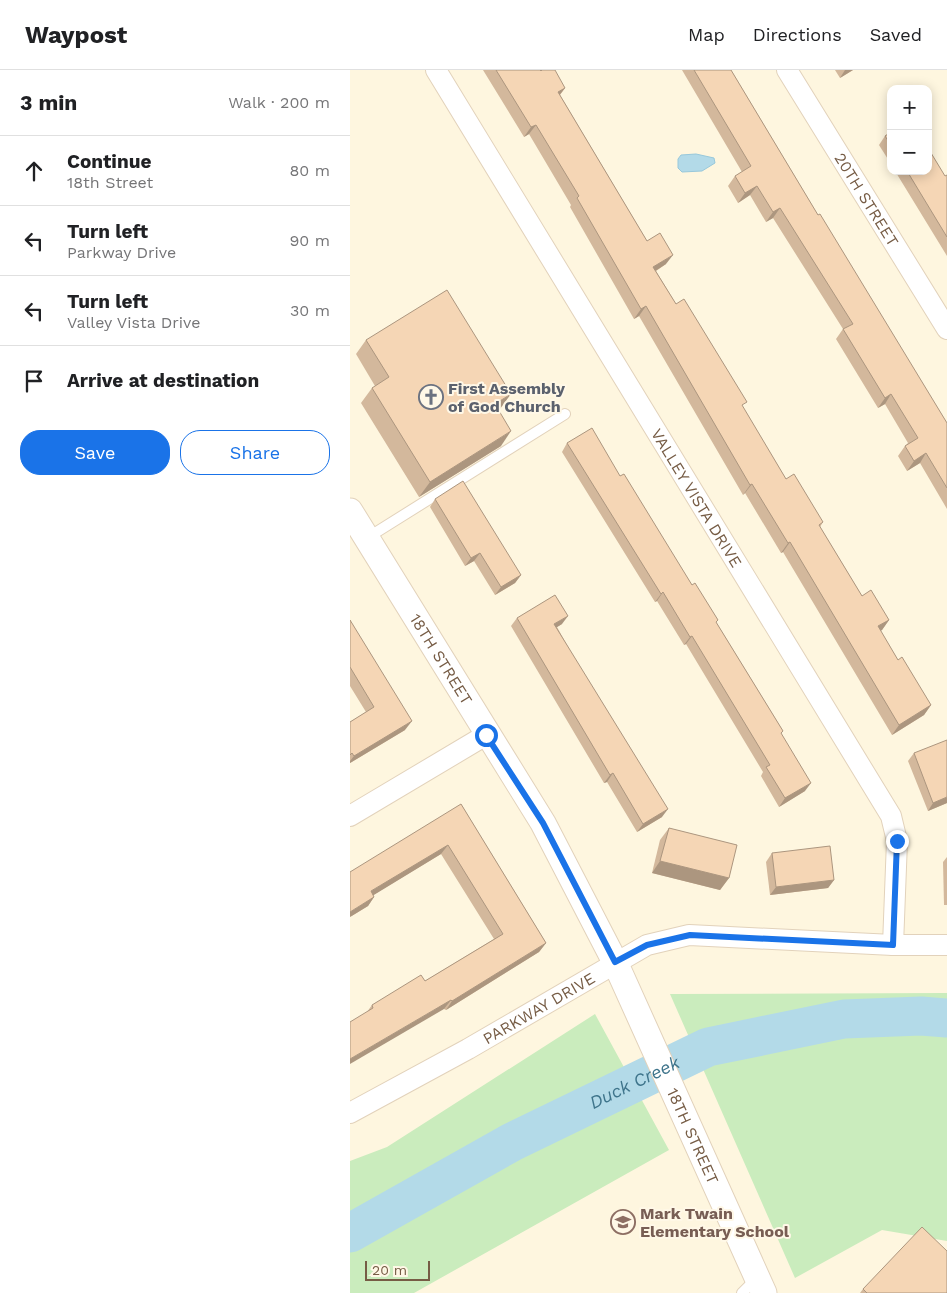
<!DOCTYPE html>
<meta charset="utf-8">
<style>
body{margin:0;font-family:"Work Sans",sans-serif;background:#f2f2f2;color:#202124}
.controls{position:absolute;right:15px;top:15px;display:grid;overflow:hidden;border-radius:10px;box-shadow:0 2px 12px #0003}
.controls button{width:45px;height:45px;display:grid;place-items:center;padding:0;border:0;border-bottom:1px solid #e0e0e0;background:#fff;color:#202124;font:25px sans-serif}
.scale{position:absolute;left:15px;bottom:12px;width:65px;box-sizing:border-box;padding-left:5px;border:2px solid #765c45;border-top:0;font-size:14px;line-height:18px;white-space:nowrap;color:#765c45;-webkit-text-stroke:4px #fff8e7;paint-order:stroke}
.stop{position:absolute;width:15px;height:15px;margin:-11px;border:4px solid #1a73e8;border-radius:50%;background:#fff}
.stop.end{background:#1a73e8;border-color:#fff;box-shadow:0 1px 5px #0008}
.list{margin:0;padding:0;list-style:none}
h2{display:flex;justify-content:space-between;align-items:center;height:65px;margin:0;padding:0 20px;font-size:21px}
h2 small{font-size:16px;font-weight:400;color:#757577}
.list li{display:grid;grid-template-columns:32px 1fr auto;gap:15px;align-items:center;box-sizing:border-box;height:70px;padding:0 20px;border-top:1px solid #e0e0e0}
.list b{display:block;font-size:19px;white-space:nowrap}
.list p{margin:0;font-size:16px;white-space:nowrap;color:#757577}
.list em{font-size:16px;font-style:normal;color:#757577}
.actions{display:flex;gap:10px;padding:15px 20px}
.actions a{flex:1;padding:11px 0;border:1px solid #1a73e8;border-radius:20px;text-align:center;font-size:18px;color:#1a73e8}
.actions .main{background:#1a73e8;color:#fff}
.icon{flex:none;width:28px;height:28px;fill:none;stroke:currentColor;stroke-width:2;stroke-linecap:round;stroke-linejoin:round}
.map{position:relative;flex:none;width:597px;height:1223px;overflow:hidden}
header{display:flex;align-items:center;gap:30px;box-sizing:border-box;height:70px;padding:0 25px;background:#fff;border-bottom:1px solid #e0e0e0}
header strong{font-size:24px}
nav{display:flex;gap:28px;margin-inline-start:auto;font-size:18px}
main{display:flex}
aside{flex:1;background:#fff}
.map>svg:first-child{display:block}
.green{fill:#caecbd}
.water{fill:#b3dae8;stroke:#98c8db}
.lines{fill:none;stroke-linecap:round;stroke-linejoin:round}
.river{stroke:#b3dae8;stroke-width:39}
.service-casing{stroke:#e2d2bb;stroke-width:12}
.minor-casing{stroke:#e2d2bb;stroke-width:22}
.tertiary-casing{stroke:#e2d2bb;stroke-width:27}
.service{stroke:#fff;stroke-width:10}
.minor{stroke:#fff;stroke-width:20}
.tertiary{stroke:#fff;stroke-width:25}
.wall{fill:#d3b89c}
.shaded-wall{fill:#ac967f}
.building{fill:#f5d6b5;stroke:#ac967f}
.route{stroke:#1a73e8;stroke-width:6}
.labels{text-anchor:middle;stroke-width:4;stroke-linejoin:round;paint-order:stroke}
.street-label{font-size:16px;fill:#765c45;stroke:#fff8e7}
.worship-label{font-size:16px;font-weight:bold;fill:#5b616d;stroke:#fff8e7;text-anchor:start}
.education-label{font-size:16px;font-weight:bold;fill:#785e54;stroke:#fff8e7;text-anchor:start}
.water-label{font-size:18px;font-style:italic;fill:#3e748b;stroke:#fff8e7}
</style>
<header>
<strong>Waypost</strong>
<nav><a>Map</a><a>Directions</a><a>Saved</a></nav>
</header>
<main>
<aside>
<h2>3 min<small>Walk · 200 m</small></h2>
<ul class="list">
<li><svg class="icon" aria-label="ahead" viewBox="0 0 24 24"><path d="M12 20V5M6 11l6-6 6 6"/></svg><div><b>Continue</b><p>18th Street</p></div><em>80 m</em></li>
<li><svg class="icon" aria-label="left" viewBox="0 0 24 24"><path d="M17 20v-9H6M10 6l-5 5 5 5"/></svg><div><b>Turn left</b><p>Parkway Drive</p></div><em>90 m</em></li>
<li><svg class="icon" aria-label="left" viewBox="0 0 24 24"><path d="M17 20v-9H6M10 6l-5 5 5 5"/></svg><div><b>Turn left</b><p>Valley Vista Drive</p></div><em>30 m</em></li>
<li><svg class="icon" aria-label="arrive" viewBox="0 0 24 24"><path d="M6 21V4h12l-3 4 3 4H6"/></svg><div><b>Arrive at destination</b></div></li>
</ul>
<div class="actions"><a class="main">Save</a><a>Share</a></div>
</aside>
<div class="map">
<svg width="597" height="1223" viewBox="0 0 597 1223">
<rect width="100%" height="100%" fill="#fef6df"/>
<g class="green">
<polygon points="597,923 597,1171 532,1160 445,1208 320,924"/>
<polygon points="245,944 319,1080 64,1223 0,1223 0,1091 37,1077"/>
</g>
<polygon class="water" points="346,84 364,88 365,93 352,101 332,102 328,98 328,89 331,85"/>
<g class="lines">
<path class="river" id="s1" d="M0,1163L162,1072L358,977L494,949L571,946L597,948"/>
<defs>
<g id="service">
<polyline points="17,468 215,344"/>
<polyline points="392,1223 407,1208"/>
</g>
<g id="minor">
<path id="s2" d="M86,0L541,746L547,771L543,875"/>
<path id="s3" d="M437,0L597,259"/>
<polyline points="0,746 136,665"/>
<path id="s4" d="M0,1043L118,979L297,875L339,865L543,875H597"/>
</g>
<g id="tertiary">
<path id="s5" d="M0,441L193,753L265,892L414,1223"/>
</g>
</defs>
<use href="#service" class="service-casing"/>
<use href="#minor" class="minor-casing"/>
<use href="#tertiary" class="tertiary-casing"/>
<use href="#service" class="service"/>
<use href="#minor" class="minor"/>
<use href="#tertiary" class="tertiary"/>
</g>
<g class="wall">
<polygon points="133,0 190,0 215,18 210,25 297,171 316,194 306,201 326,234 393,338 436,409 473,452 470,457 512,526 539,550 532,560 530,561 548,590 581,635 574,645 542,665 433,482 431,483 395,423 393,425 289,246 284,249 220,137 221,135 179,64 174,67"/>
<polygon points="332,0 381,0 468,145 597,353 597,439 570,393 557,401 548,386 555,376 558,373 535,334 528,338 486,269 493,259 423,148 416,152 400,125 388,133 378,116 385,106 392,102"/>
<polygon points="485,0 503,0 490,8"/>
<polygon points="541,62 541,94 529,75 535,66"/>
<polygon points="545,101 578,101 595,106 597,105 597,186"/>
<polygon points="16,270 150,339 148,341 151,376 69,427 11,333 22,318 25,316 6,284"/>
<polygon points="217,373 270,406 342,515 368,550 366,552 433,661 431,664 455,721 429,737 411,706 413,702 336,574 334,575 307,531 305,532 212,382"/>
<polygon points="85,429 171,505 165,513 145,525 124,491 115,496 80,437"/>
<polygon points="167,548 212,554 207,557 312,747 287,762 257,712 254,713 161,556"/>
<polygon points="0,550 55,660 0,693 0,652 16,642 0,616"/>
<polygon points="564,683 597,733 578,741 558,691"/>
<polygon points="111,734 196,873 189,882 96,940 94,939 17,942 22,935 75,911 144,869 91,784 23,825 24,827 18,836 0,847"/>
<polygon points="319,758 379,808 370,820 302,803 310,770"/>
<polygon points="422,783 484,810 478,818 420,825 416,792"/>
<polygon points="597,787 597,835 594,835 593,792"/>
<polygon points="513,1219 597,1223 510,1223"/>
</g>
<g class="shaded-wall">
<polygon points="495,0 503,0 490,8"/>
<polygon points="215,18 208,27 208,22"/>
<polygon points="186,55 179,64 174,67 181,57"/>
<polygon points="407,116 400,125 388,133 395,123"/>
<polygon points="430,138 423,148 416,152 423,142"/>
<polygon points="323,185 316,194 296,207 303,197"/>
<polygon points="296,236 289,246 284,249 291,239"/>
<polygon points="161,324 150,339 134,349 145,334"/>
<polygon points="541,324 535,334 528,338 535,328"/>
<polygon points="161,361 151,376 69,427 80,412"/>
<polygon points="576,383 570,393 557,401 564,391"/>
<polygon points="402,414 395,423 393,425 400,415"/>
<polygon points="440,472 433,482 431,483 438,473"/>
<polygon points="130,483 124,491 115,496 121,488"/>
<polygon points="171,505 165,513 145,525 151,517"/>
<polygon points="313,522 307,531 305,532 311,524"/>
<polygon points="218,546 212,554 199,562 204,554"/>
<polygon points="539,550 532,560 521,566 528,556"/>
<polygon points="342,566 336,574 334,575 340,567"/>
<polygon points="581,635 574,645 542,665 549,655"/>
<polygon points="62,651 55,660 0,693 0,691 4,686"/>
<polygon points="263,703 257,712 254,713 260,705"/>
<polygon points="461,713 455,721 429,737 435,728"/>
<polygon points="597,727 597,733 578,741 583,733"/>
<polygon points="318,739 312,747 287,762 293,754"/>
<polygon points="98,775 91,784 14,831 21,821"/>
<polygon points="310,791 379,808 370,820 302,803"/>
<polygon points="484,810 478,818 420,825 426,817"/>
<polygon points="24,827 18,836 0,847 0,842"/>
<polygon points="196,873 189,882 96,940 102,931"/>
<polygon points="101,930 94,939 0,994 0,989"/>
</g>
<g class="building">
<polygon points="146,0 190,0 191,1 192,0 205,0 215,18 208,22 297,171 310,163 323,185 303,197 326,234 334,229 397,332 392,335 436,409 444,404 473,452 469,455 512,526 521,520 539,550 528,556 548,590 552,587 581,635 549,655 440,472 438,473 402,414 400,415 296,236 291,239 227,128 229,126 186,55 181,57"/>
<polygon points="344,0 381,0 468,145 470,144 597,353 597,418 576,383 564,391 555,376 568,368 541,324 535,328 493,259 503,254 430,138 423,142 407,116 395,123 385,106 401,96"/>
<polygon points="541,62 541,75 535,66"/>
<polygon points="578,78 595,106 597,105 597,167 557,101 578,101"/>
<polygon points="97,220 161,324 145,334 161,361 80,412 22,318 39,307 16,270"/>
<polygon points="242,358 270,406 274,404 342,515 345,513 368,550 366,552 433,661 431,663 461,713 435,728 416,697 420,695 342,566 340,567 313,522 311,524 217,373"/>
<polygon points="113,411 171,505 151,517 130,483 121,488 85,429"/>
<polygon points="205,525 218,546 204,554 318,739 293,754 263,703 260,705 167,548"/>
<polygon points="0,550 62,651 4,686 2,683 0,685 0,652 24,637 0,597"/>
<polygon points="597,670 597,727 583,733 564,683"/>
<polygon points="111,734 196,873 102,931 101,930 0,989 0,952 23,938 22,935 71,905 75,911 153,864 98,775 21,821 24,827 0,842 0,802"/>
<polygon points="319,758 387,775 379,808 310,791"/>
<polygon points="480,776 484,810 426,817 422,783"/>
<polygon points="572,1157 597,1181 597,1223 517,1223 513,1219"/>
</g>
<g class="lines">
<polyline class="route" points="136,665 193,753 265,892 297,875 340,865 543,875 547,771"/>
</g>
<defs>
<symbol id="church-ring" viewBox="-11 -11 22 22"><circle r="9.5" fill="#fff8e7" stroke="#6b7280" stroke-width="1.5"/><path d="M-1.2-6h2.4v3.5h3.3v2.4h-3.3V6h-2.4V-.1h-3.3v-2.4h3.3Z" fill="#6b7280"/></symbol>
<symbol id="school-ring" viewBox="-11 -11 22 22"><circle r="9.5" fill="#fff8e7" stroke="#8d6e63" stroke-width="1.5"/><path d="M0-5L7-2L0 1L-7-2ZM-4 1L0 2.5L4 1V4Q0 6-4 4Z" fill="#8d6e63"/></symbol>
</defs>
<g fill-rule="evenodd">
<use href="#church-ring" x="67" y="313" width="28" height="28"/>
<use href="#school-ring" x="259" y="1138" width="28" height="28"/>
</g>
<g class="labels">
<g class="street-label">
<text dy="6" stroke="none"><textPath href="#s3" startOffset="152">20TH STREET</textPath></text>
<text dy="6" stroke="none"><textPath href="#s2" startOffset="501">VALLEY VISTA DRIVE</textPath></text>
<text dy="6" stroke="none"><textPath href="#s5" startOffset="174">18TH STREET</textPath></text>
<text dy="6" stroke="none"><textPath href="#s4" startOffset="216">PARKWAY DRIVE</textPath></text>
<text dy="6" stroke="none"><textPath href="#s5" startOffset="714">18TH STREET</textPath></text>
</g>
<g class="worship-label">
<text x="98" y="324">First Assembly<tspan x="98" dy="18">of God Church</tspan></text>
</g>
<g class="education-label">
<text x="290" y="1149">Mark Twain<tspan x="290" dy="18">Elementary School</tspan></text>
</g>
<g class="water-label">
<text dy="6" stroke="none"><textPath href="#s1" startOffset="322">Duck Creek</textPath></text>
</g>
</g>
</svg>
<div class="controls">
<button>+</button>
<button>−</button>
</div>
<div class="scale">20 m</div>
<div class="stop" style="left:136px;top:665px"></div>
<div class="stop end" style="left:547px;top:771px"></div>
</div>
</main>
